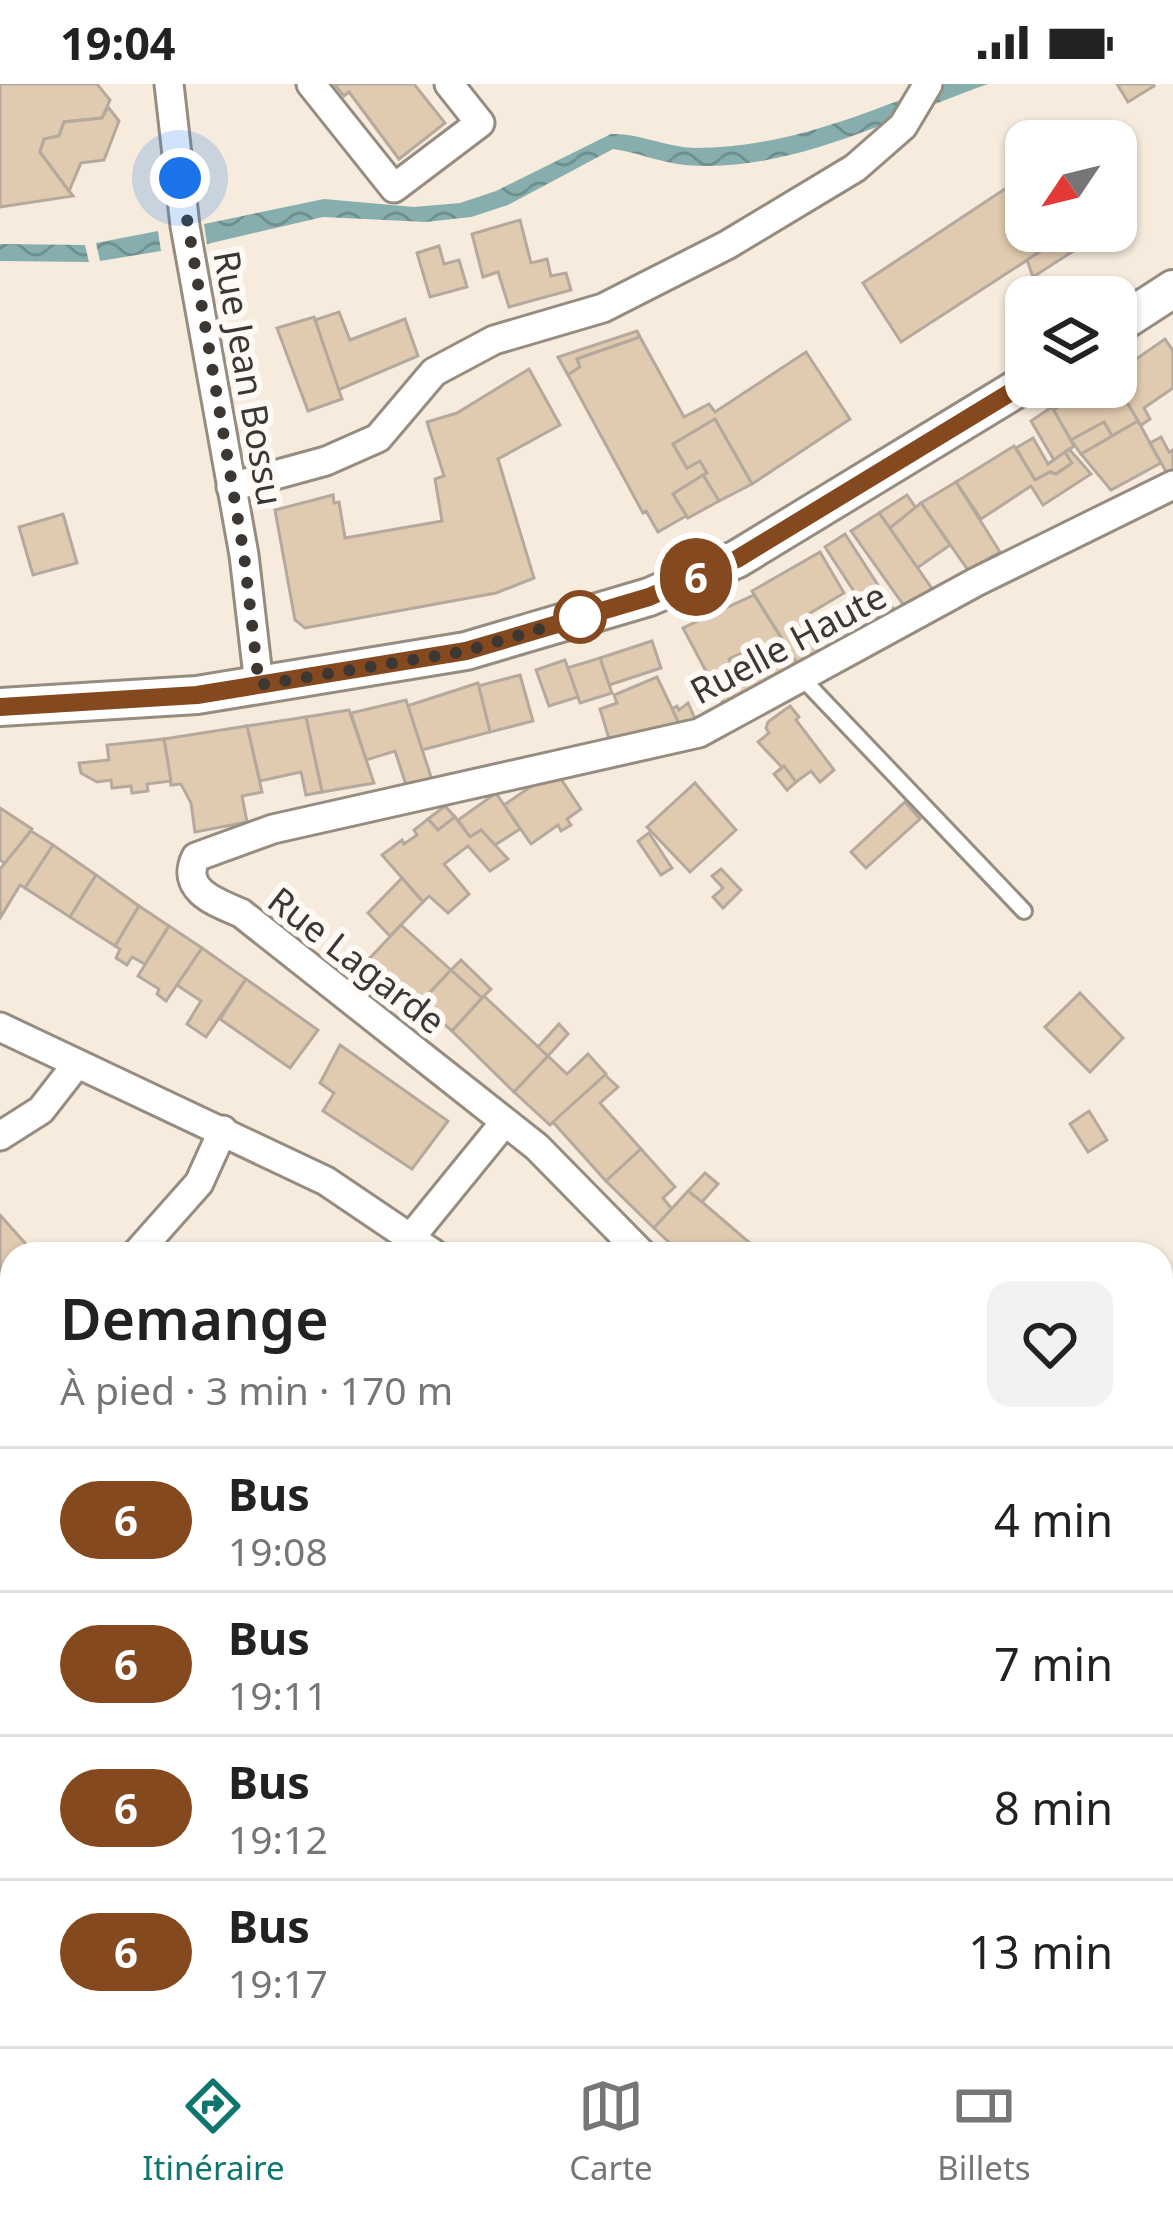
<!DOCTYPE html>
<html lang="fr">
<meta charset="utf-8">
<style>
:root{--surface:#fff;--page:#f2f2f2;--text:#222;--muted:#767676;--line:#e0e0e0;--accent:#0f766e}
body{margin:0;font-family:"Noto Sans",sans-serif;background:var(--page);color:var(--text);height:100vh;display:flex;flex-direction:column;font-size:45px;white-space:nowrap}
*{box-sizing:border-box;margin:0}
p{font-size:39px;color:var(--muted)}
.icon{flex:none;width:66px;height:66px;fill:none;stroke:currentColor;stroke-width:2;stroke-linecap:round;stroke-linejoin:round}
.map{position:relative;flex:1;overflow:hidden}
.drawer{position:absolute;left:0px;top:1158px;width:1173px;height:804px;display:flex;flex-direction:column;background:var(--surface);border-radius:36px 36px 0 0;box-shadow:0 3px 9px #0004}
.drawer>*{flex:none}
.badge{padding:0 24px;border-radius:39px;font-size:42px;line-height:78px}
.needle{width:78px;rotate:235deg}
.controls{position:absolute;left:1005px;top:36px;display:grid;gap:24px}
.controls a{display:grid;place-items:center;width:132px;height:132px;border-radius:24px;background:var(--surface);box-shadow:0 3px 9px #0004;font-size:60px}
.you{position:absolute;width:60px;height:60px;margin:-30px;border:9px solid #fff;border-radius:50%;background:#1a73e8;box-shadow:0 0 0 18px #1a73e833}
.map>.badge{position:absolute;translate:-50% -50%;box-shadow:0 0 0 6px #fff}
.round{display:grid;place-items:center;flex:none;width:126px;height:126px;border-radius:24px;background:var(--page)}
.overview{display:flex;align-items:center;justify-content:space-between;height:204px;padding:0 60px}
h1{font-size:57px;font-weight:600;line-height:90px}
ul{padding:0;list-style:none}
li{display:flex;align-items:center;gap:36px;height:144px;padding:0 60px;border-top:3px solid var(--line)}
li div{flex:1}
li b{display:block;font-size:45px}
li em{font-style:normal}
li .badge{min-width:132px;font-weight:700;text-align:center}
.status{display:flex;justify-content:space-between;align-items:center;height:84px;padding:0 60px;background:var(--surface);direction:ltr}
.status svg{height:33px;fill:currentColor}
.tab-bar{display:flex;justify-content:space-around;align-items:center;height:168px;border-top:3px solid var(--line);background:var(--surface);font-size:33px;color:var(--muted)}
.tab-bar a{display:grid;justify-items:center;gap:6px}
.tab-bar .selected{color:var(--accent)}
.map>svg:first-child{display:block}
.water{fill:url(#water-waves)}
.building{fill:#e1cbb0;stroke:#b4a99c;stroke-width:3;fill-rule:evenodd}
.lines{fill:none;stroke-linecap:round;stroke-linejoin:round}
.service-casing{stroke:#968c7f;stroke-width:20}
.minor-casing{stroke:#968c7f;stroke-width:33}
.secondary-casing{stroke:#968c7f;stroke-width:42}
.service{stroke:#fff;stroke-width:14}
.minor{stroke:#fff;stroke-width:27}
.secondary{stroke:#fff;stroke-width:36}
.rail-casing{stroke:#615b54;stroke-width:14}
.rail{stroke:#fef9f4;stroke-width:9;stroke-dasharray:27;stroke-linecap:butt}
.line-casing{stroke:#fff;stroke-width:27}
.line{stroke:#85491f;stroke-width:18}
.walk{stroke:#3c3732;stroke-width:12;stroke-dasharray:0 21.6}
.stop-dot{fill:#fff;stroke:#85491f;stroke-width:6}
.labels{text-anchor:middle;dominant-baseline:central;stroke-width:12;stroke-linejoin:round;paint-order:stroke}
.street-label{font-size:36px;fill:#3c3732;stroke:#fef9f4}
</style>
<div class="status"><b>19:04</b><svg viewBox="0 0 49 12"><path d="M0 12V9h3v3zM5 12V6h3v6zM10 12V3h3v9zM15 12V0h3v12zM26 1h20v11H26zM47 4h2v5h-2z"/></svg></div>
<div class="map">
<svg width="1173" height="1962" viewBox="0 0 1173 1962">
<defs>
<pattern id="water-waves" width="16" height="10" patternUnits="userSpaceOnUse" patternTransform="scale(3)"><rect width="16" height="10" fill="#86aeae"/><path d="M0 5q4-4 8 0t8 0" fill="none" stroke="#6f8e8e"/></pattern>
</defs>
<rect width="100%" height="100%" fill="#f6ebdd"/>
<g class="water">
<path d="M941 0H988C893 33 789 90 685 81 661 79 637 68 613 65L508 121 471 133 426 138 323 133 207 160 204 140 324 115 414 123 460 119 496 107 611 50C639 49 666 63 695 64 782 64 862 31 941 0Z"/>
<polygon points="158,147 161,167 100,177 96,159"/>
<polygon points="0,160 85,161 89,178 0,177"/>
</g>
<g class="building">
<polygon points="0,0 97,0 110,16 102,34 64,38 59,52 44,55 40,68 73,112 0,123"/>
<polygon points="334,0 414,0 445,39 399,75 349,8 344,12"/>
<polygon points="1117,0 1153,0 1154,2 1128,18"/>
<polygon points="108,23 119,37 104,76 81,79 69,107 40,68 44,55 59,52 64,38 102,34"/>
<polygon points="1026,91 1026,147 1072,147 901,258 863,199"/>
<polygon points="520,136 531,179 547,175 551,192 566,189 571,206 509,223 498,188 483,193 472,150"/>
<polygon points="1067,150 1081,162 1033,193 1027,176"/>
<polygon points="439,162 444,180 459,176 467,203 430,213 417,169"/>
<polygon points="339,228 350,256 405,235 418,272 338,306 315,236"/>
<polygon points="314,233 342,315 308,327 277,244"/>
<polygon points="637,247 640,253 577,275 580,283 568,291 558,273"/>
<polygon points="640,253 684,333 709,320 715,328 806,268 850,335 752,400 715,335 673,360 687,384 700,377 707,389 673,410 688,434 686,432 658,448 646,427 643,429 568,291 580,283 577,275"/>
<polygon points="1165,255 1173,267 1173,304 1144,324 1150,335 1140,342 1116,300 1116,289"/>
<polygon points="529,285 560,341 498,375 534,494 496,509 305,544 295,536 275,426 333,411 334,419 339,418 345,454 442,437 435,395 444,392 427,338 457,329"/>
<polygon points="1116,300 1138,337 1112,352 1104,338 1071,356 1053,326 1093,303 1116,303"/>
<polygon points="1052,323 1074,362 1054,376 1031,337"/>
<polygon points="715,335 752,400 719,417 703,391 707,389 700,377 687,384 673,360"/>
<polygon points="1138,337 1161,379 1111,406 1081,370"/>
<polygon points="1104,338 1112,352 1081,370 1071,356"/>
<polygon points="1161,353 1169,368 1173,366 1173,390 1168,391 1150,359"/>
<polygon points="1033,354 1048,380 1065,368 1072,379 1056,390 1050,388 1035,396 1016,364"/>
<polygon points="1014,362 1035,396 1050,388 1056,390 1072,379 1065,368 1069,365 1091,390 1043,421 1031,402 981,435 956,398"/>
<polygon points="703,391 719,417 688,434 673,410"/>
<polygon points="956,398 1000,468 968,486 921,419"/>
<polygon points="907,411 916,424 890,444 879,429"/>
<polygon points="921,419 950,461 917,484 890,444"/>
<polygon points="879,429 933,506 905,523 851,447"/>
<polygon points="63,430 77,479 33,491 19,443"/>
<polygon points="845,450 896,529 876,541 825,463"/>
<polygon points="820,468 844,509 800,535 819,566 799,582 752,507"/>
<path d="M754 511 799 582 724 621 683 544ZM748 566 753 576 734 585 729 575Z"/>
<polygon points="652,557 661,584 609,601 600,574"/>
<polygon points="600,574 612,609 580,619 567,584"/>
<polygon points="565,576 578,613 549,622 536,586"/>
<polygon points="520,591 533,637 490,648 478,602"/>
<polygon points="657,593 680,641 610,658 600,625 617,619 614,611"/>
<polygon points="478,599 490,648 422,666 407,622"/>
<polygon points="406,616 433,699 407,704 395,667 366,676 351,629"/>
<polygon points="688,619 695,635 680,641 672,625 677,622 679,626"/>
<polygon points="790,622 799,633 796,636 834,686 820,698 811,687 796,698 758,658 769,649 766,644 768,638"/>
<polygon points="349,626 374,699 322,708 306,633"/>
<polygon points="306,633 322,708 306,711 301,688 260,697 247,642"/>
<polygon points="247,642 262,708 242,712 247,738 195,748 191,719 181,700 171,701 164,655"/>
<polygon points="164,655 171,697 147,700 148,707 132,709 131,702 112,704 111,696 97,698 81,689 79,679 109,676 107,661"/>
<polygon points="784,682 796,698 787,706 774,690"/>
<polygon points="555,686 581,725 567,735 571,741 561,747 558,741 531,760 504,721"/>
<polygon points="695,699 736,746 690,788 647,743"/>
<polygon points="496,709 520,745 495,761 481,746 470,753 458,736"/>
<polygon points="905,718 920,735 866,784 851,768"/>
<polygon points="445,722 455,733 438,746 428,735"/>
<polygon points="0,724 32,745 6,780 0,776"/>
<polygon points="455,733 470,753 481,746 508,775 490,787 468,762 444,780 469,810 448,829 429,812 423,818 382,771 402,756 404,760 417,751 414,746 428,735 438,746"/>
<polygon points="31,747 53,761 25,804 20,801 0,834 0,785"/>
<polygon points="649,749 672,784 661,791 638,757"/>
<polygon points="53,761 96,791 70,833 25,804"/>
<polygon points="721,785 741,806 723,824 713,813 723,804 712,792"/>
<polygon points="96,791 139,822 115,862 70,833"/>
<polygon points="402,794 423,818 390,852 368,829"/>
<polygon points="139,822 169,842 145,880 132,873 127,881 116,874 120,865 115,862"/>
<polygon points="401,841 451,886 420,919 370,874"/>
<polygon points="169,842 202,864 166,917 157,910 159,905 138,892"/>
<polygon points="202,864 246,895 206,953 187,940 201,917 177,901"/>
<polygon points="461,876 491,905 482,914 451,886"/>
<polygon points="451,886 482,914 452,947 420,919"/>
<polygon points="246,895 318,946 290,984 220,935"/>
<polygon points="1080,909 1123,954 1090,988 1045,943"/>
<polygon points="484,912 548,972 514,1008 452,947"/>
<polygon points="559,940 568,950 548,972 538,963"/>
<polygon points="340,961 448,1037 412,1085 323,1027 334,1009 320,999"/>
<polygon points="588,970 606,990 550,1041 514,1008 548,972 567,990"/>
<polygon points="605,991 618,1003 600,1019 641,1065 606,1097 553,1038"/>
<polygon points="1089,1027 1107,1056 1088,1068 1070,1040"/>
<polygon points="641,1065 675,1103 663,1114 672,1125 654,1144 606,1097"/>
<polygon points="705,1089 718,1100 702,1118 688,1107"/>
<polygon points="688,1107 702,1118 757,1165 752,1170 683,1170 673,1162 654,1144"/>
<polygon points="0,1131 32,1167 12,1170 12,1183 0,1193"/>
<polygon points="1173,1353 1173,1395 1161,1384 1161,1367"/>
<polygon points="10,1520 12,1606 5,1615 11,1620 0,1633 0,1532"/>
<polygon points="1161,1524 1173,1530 1173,1549 1161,1572"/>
<polygon points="1161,1938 1170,1946 1157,1962 1146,1962 1139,1956 1144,1950 1161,1950"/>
<polygon points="20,1950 53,1950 48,1955 53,1962 5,1962"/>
<polygon points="890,1950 942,1950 927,1962 899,1962"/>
</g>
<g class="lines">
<g class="service-casing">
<g id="service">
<polyline points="802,594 1024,827"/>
<polyline points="0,1279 12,1271"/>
</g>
</g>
<g class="minor-casing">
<g id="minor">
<polyline points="169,0 185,142 244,471 259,601"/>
<polyline points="311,0 394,104 480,39 449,0"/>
<polyline points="231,403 326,377 378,354 434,288 494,256 603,224 727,161 855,84 903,42 928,0"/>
<polyline points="0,943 326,1097 434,1170"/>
<polyline points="0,1052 41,1026 76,981"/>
<polyline points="412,1152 504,1039"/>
<polyline points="136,1170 199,1099 223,1046"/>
<path d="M642 1170 537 1063 241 829C215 818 180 806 196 773L273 745 699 649 976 498 1173 401"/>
<polyline points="1161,1477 1173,1478"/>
<polyline points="1161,1687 1173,1697"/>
<polyline points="0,1768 12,1758"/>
<polyline points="719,1950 720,1962"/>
<polyline points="1028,1950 1037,1962"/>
<polyline points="126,1962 140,1950"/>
</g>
</g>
<g class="secondary-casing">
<g id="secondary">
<polyline points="1116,242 1173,205"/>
<polyline points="0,623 197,611 466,567 649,513 737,475 1026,299"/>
</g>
</g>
<use href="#service" class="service"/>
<use href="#minor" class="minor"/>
<use href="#secondary" class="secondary"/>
<g class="rail-casing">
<g id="rail">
<polyline points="1161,1212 1173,1199"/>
<polyline points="1161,1240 1173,1227"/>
<polyline points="476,1962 487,1950"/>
<polyline points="501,1962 512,1950"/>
</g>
</g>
<use href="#rail" class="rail"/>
</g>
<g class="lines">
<g class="line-casing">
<polyline id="line" points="0,623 197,611 466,567 649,513 737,475 1026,299"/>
</g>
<use href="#line" class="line"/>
<polyline class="walk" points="180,94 244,471 259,601 466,567 580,533"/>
</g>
<circle class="stop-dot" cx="580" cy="533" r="24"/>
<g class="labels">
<g class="street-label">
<text transform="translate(249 294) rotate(80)">Rue Jean Bossu</text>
<text transform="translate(788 559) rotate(-28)">Ruelle Haute</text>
<text transform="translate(357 876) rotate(38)">Rue Lagarde</text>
</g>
</g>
</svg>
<div class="controls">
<a><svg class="needle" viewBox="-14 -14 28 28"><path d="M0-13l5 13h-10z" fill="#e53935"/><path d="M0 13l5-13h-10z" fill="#767676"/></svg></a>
<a><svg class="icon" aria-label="layers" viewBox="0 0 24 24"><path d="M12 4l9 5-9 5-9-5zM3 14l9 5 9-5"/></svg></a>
</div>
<div class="you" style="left:180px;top:94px"></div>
<b class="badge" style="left:696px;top:493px;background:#85491f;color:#fff">6</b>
<section class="drawer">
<div class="overview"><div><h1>Demange</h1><p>À pied · 3 min · 170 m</p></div><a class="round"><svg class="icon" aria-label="heart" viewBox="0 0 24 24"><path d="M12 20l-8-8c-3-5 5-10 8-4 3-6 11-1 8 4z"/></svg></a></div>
<ul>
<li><span class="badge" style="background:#85491f;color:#fff">6</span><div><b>Bus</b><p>19:08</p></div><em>4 min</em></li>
<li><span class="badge" style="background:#85491f;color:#fff">6</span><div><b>Bus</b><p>19:11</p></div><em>7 min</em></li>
<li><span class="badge" style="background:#85491f;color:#fff">6</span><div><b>Bus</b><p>19:12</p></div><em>8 min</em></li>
<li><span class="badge" style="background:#85491f;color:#fff">6</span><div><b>Bus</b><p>19:17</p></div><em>13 min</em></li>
</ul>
</section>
</div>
<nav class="tab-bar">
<a class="selected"><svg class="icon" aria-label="directions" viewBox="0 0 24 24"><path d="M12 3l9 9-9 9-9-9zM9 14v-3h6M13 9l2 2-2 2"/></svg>Itinéraire</a>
<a><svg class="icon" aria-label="map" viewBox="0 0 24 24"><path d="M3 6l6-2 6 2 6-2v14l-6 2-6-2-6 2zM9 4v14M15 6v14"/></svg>Carte</a>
<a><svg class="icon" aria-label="tickets" viewBox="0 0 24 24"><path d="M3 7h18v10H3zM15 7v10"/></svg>Billets</a>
</nav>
